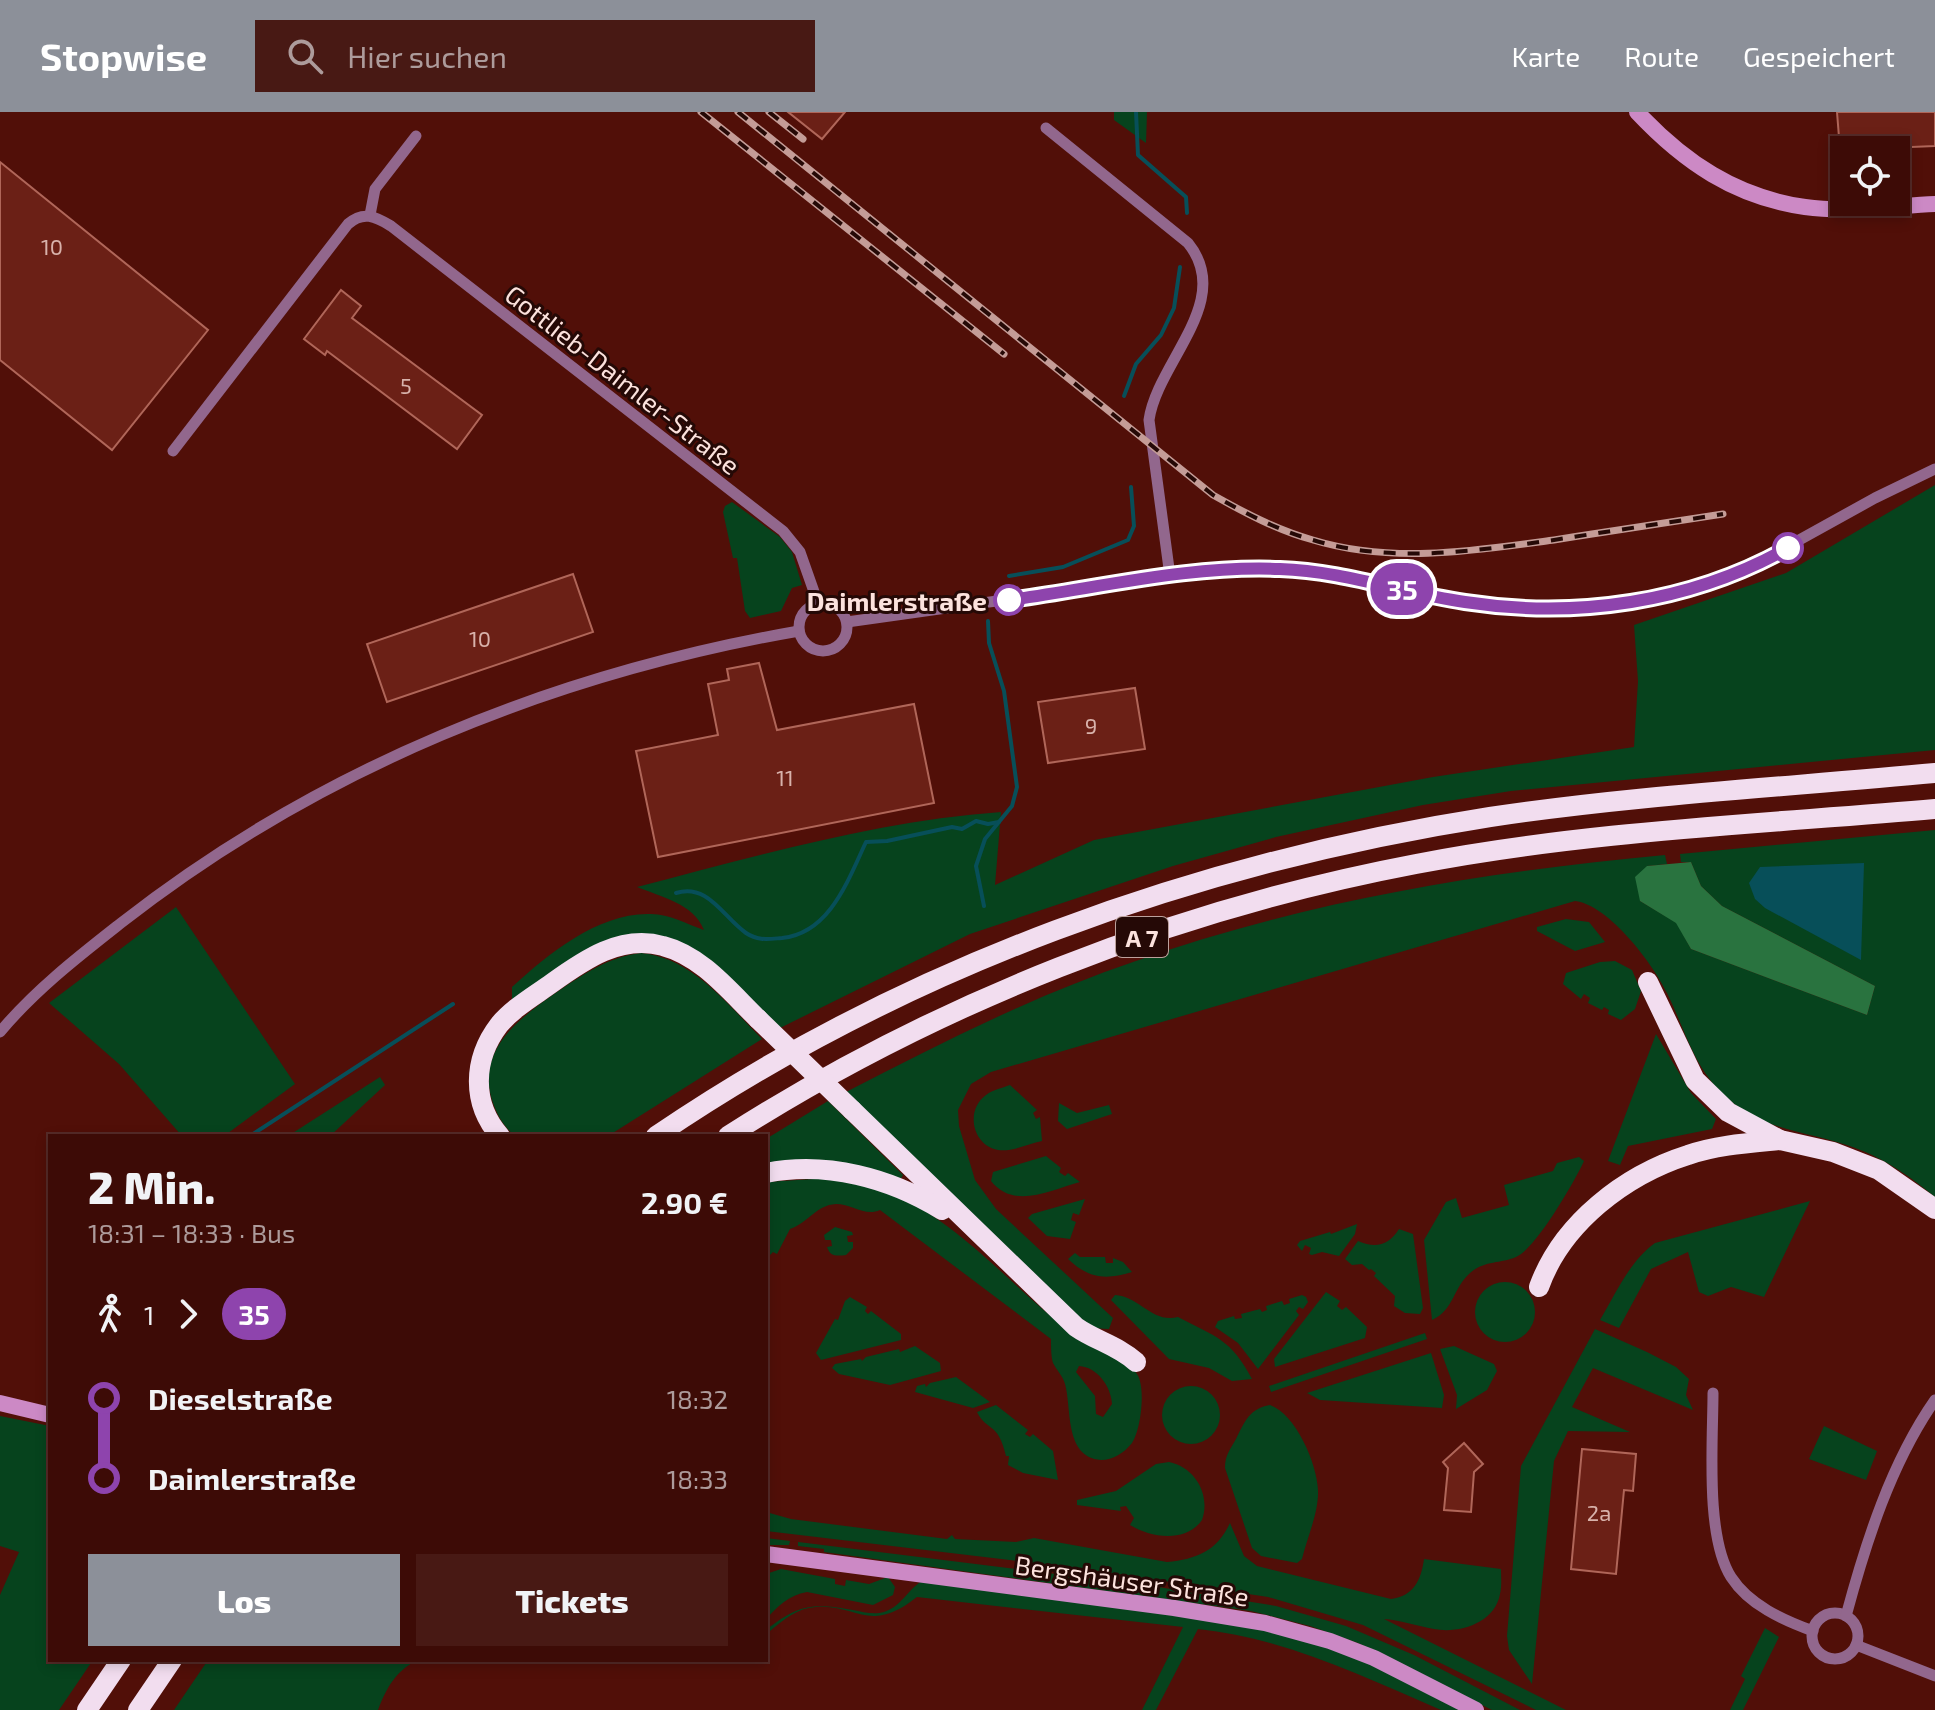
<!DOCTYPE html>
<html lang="de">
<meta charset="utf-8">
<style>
:root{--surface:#3d0b06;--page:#481914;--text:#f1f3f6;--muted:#ad9b9b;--line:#562b28;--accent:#8c9099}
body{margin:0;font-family:"Exo 2",sans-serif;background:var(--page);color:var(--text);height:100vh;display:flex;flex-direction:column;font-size:30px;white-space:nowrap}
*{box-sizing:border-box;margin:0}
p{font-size:26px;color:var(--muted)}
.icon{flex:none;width:44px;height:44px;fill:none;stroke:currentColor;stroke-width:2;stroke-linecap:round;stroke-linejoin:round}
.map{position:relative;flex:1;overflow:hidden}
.panel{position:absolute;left:48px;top:1022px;width:720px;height:528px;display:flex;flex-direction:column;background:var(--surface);border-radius:0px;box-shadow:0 4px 12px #0003,0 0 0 2px var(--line)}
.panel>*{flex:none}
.badge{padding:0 16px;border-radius:26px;font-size:28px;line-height:52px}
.buttons{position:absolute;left:1830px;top:24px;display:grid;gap:16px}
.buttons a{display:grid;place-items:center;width:80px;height:80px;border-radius:0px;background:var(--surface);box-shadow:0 4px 12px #0003,0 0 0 2px var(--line);font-size:40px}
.map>.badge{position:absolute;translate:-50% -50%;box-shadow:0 0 0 4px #fff}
.legs{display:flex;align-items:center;gap:12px;height:88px;padding:0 40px;font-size:26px}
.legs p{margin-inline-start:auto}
.overview{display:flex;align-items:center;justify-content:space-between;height:136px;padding:0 40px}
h1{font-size:44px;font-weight:800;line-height:60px}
.primary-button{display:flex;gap:16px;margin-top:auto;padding:16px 40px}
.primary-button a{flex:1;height:92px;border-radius:0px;background:var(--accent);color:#fff;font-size:32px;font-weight:800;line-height:92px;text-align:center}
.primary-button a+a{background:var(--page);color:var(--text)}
ul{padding:0 40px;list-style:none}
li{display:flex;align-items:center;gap:28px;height:80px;font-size:30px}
li i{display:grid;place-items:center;width:12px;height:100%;margin:0 10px;background:currentColor}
li i::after{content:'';width:20px;height:20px;margin:-10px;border:6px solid;border-radius:50%;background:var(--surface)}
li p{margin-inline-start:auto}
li:first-child i{background:linear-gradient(#0000 50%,currentColor 0)}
li:last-child i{background:linear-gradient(currentColor 50%,#0000 0)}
header{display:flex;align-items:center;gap:48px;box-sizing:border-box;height:112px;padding:0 40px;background:var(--accent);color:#fff}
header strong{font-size:38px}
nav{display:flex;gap:44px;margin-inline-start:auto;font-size:28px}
.search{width:560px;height:72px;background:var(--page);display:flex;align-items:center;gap:20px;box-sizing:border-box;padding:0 28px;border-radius:0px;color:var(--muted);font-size:30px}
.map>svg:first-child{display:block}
.green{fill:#06431d;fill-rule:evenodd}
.forest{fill:#29733f}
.water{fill:#074f59}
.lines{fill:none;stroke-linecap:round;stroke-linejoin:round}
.stream{stroke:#074f59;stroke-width:4}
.building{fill:#6b2016;stroke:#b06659;stroke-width:2}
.street{stroke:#92678d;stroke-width:11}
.secondary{stroke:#cc89c5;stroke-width:16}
.highway{stroke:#f2ddef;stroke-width:20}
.rail-casing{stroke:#c49c97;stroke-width:7}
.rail{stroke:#250906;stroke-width:4;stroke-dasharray:12;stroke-linecap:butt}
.highway-bridge{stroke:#f2ddef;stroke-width:20}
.line-1-casing{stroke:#fff;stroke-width:18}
.line-1{stroke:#8e44ad;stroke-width:12}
.stop-1-dot{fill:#fff;stroke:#8e44ad;stroke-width:4}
.labels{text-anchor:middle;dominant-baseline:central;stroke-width:6;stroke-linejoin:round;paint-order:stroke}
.number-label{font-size:22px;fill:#d8b2ab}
.shield{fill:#250906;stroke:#bca19c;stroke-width:2}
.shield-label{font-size:24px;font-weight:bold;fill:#fce2dd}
.street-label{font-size:26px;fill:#fce2dd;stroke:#250906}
.stop-label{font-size:26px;font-weight:bold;fill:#fce2dd;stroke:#250906;text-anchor:end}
</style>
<header>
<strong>Stopwise</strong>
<div class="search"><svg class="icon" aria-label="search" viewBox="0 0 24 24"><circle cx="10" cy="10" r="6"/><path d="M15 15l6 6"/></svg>Hier suchen</div>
<nav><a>Karte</a><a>Route</a><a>Gespeichert</a></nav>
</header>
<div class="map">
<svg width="1935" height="1598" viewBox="0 0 1935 1598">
<rect width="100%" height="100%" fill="#510f08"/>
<g class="green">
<polygon points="1114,0 1147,0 1146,31 1114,8"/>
<path d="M1935 373V638L1511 679 1423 693 1276 725 1173 754 970 822 780 916 650 823 512 889V875C548 842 599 800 651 802 670 802 686 812 704 818 693 791 661 785 637 775 757 744 877 709 1001 700L995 773 1094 728 1433 665 1634 635 1638 569 1634 513 1786 461Z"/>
<polygon points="732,390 780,425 792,440 802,473 792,476 781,499 750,506 745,499 737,446 733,446 723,400 725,394"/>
<path d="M1935 718V1085C1906 1061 1876 1041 1840 1031 1793 1017 1755 1016 1719 978 1692 950 1684 915 1667 881 1653 852 1609 793 1575 789L991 960 971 972 958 998 959 1014 975 1068 996 1097 1113 1206 1109 1217 1089 1216 846 980C939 932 1033 884 1133 850 1305 789 1484 760 1665 743L1667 752 1647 754 1640 789 1677 811 1691 837 1867 903 1875 874 1722 794 1701 774 1691 750H1681L1680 742Z"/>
<polygon points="176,795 295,972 224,1024 182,1024 119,952 49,891"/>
<polygon points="1566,807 1589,810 1605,830 1575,839 1537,819 1537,815"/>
<path d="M641 841C693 846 727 892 762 927L608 1024H515C503 1014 497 1003 492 988 476 937 521 905 557 880 584 862 608 845 641 841Z"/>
<polygon points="1615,849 1632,858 1641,879 1635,897 1621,908 1608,902 1609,898 1604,895 1602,898 1588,891 1590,886 1584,882 1581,887 1563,872 1566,861 1600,850"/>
<polygon points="1656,922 1691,981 1716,1007 1712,1017 1628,1034 1620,1053 1608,1049"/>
<polygon points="380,965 385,973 330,1024 288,1024"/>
<path d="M1010 973 1037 998 1033 1001 1036 1007 1040 1005 1042 1029C1028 1032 1012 1040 998 1038 972 1033 965 998 986 983 992 978 1002 976 1010 973Z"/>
<polygon points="828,989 903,1063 900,1068 766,1054 766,1027"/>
<polygon points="1059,991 1077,1001 1109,993 1112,1002 1067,1017 1058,1009"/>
<path d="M1046 1044 1061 1056 1059 1060 1065 1064 1068 1061 1080 1070C1050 1078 1014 1098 991 1069L993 1060Z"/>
<path d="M1579 1045 1584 1049C1575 1069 1535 1138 1516 1145 1500 1152 1485 1148 1470 1161 1453 1176 1454 1198 1432 1208L1424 1128 1446 1090 1456 1086 1462 1106 1509 1093 1504 1073 1553 1059 1557 1051Z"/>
<path d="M829 1066C848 1071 871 1073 889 1080 960 1110 1010 1174 1071 1220 1092 1236 1123 1239 1137 1262 1146 1275 1141 1318 1132 1331 1124 1341 1113 1348 1101 1348 1064 1345 1072 1297 1065 1272 1063 1264 1057 1259 1053 1251 1051 1245 1051 1234 1051 1227L880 1098C865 1105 852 1092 836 1092 816 1093 808 1111 790 1117L777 1142 773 1140 766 1147V1070ZM1079 1254C1097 1255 1111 1274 1112 1292L1103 1305 1096 1302 1095 1284 1076 1260Z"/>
<polygon points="1085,1087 1079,1103 1073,1101 1071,1108 1076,1110 1070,1127 1047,1124 1028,1106 1032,1102"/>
<path d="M1810 1089 1764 1185 1731 1175 1708 1184 1699 1180 1688 1140 1651 1157 1619 1216 1600 1208C1616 1181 1629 1150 1655 1131Z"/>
<polygon points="1357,1112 1355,1122 1339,1144 1322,1140 1312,1143 1309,1142 1311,1136 1305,1133 1302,1139 1297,1133 1300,1129 1330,1120 1331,1122"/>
<path d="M835 1115 852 1120 853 1123 847 1124 848 1130H853V1136L846 1143C837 1144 830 1145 827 1135L832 1134 831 1128H825L824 1123Z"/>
<path d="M1399 1117 1413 1122 1423 1196 1420 1202 1405 1201 1394 1194 1395 1184 1374 1164 1376 1161 1371 1157 1369 1158 1362 1152 1352 1153 1345 1147 1358 1129C1376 1137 1389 1133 1399 1117Z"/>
<path d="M1075 1141 1080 1145H1105L1106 1151H1113V1146L1123 1150 1132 1160C1106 1168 1089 1167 1068 1147Z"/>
<circle cx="1505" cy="1200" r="30"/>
<polygon points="1326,1180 1340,1189 1337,1194 1342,1198 1346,1195 1367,1215 1365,1226 1275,1255 1274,1247"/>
<path d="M1115 1183C1139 1184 1153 1212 1178 1205 1216 1225 1231 1227 1252 1267L1232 1269 1209 1256 1169 1247 1111 1188Z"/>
<polygon points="1302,1183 1306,1185 1308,1190 1303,1197 1299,1195 1296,1199 1299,1203 1258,1257 1238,1231 1215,1215 1218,1209 1234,1204 1235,1207 1242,1206 1241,1202 1260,1197 1262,1200 1267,1198 1266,1194 1282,1189 1284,1193 1290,1191 1289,1187"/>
<polygon points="850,1185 867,1195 865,1199 868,1202 871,1199 901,1222 901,1228 821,1248 816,1241 835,1207 838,1208 845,1189"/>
<polygon points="1595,1217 1647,1240 1676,1255 1689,1267 1686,1283 1693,1298 1593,1256 1572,1295 1630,1320 1568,1319 1554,1349 1532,1572 1509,1538 1507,1524 1521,1354"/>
<polygon points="1425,1221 1427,1227 1271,1280 1269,1274"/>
<polygon points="915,1234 940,1251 941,1259 890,1273 839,1262 832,1256 835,1252 861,1247 862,1249 866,1245 899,1237 900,1240"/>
<polygon points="1454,1234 1494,1252 1497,1259 1487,1278 1456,1297 1457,1283 1440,1237"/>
<polygon points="1431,1241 1444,1283 1442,1296 1320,1288 1307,1281"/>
<polygon points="956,1265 990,1290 973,1296 915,1280 917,1274 925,1272 926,1275 930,1271"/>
<circle cx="1191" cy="1303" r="29"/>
<path d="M996 1293 1028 1318 1025 1322 1030 1325 1033 1322 1053 1339 1058 1368 1023 1361 1008 1353 1009 1344H1006C998 1309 987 1320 977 1300Z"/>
<path d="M1270 1293C1296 1302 1317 1352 1318 1378 1319 1400 1307 1426 1302 1447L1297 1451 1261 1444 1252 1436 1225 1356C1225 1343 1230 1338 1236 1327 1245 1309 1249 1297 1270 1293Z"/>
<polygon points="0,1304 50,1314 50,1548 93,1548 59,1598 0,1598 0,1483 19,1440 0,1434"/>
<polygon points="1824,1314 1877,1339 1866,1368 1809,1347"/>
<path d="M1169 1350C1195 1355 1211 1383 1202 1408 1186 1431 1151 1426 1130 1413L1134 1406 1126 1394 1120 1395 1121 1399 1077 1393V1388L1116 1379 1156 1352Z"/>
<path d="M766 1400 791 1407 947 1427 952 1423 955 1427 1016 1430 1034 1426 1167 1450C1197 1447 1217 1439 1230 1411L1244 1444 1257 1454 1391 1487C1414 1484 1421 1468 1424 1447L1501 1457C1501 1465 1502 1474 1500 1482 1495 1511 1459 1522 1434 1517 1417 1514 1399 1508 1384 1507L1566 1598H1536L1363 1513 1268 1485 1085 1457 766 1419Z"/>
<polygon points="766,1426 1152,1474 1276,1494 1346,1514 1414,1543 1520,1598 1492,1598 1358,1531 1310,1514 1251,1499 824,1440 824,1437 798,1434 798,1430 790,1429 789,1433 766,1433"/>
<path d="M781 1457 835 1467V1472L845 1474 846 1468 869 1472 888 1465 895 1475 893 1483 873 1493 807 1480C789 1483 778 1494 766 1507V1462Z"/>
<path d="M922 1469 1171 1501 1293 1524 1363 1548 1463 1598H1441C1362 1564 1284 1526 1198 1517L1156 1598H1142L1183 1515 917 1485C866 1525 856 1488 809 1496 792 1499 779 1512 766 1522V1518C799 1492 813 1491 853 1498 863 1500 874 1503 884 1500 902 1494 907 1478 922 1469Z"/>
<polygon points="1765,1516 1779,1525 1743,1598 1730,1598 1745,1567 1741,1564"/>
<path d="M208 1548H417C395 1560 387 1575 378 1598H174Z"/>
</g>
<polygon class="forest" points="1691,750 1701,774 1722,794 1875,874 1867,903 1691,837 1676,811 1640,789 1635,765 1647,754"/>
<polygon class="water" points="1864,751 1861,848 1765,796 1755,787 1749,771 1760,755"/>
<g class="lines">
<g class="stream">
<polyline points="1136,0 1138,43 1186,85 1187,101"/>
<polyline points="1124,284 1136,252 1161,223 1174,196 1180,155"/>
<polyline points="1009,464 1063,455 1128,428 1134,414 1131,375"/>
<path d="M676 781C708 771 723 805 746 821 758 829 768 827 782 826 830 821 848 768 866 730L887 729 952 715 962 717 976 709 988 712 999 710"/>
<polyline points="984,794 976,754 985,727 1012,694 1017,675 1004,579 989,531 988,509"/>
<polyline points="250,1024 453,892"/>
</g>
</g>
<g class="building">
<polygon points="788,0 845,0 822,27"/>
<polygon points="1837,0 1935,0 1935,34 1840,38"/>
<polygon points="0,50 208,218 112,338 0,248"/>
<polygon points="341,178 361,194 352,206 482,303 457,337 327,239 325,243 304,227"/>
<polygon points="573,462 593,520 387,590 367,532"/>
<polygon points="759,551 777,618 914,592 934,691 658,745 636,639 718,623 708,572 729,568 727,557"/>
<polygon points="1135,576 1145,637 1048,651 1038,590"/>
<polygon points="1464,1331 1483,1352 1474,1360 1471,1400 1444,1398 1448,1356 1443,1350"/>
<polygon points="1582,1337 1636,1342 1633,1379 1624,1378 1616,1462 1571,1457"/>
</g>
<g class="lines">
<g class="street">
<path d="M1046 16 1188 131C1235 189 1157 250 1149 308L1170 464"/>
<polyline points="370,103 375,77 416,24"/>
<path d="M173 339 348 112C363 99 375 104 391 114L783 419 800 440 818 491"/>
<circle cx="823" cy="515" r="24"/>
<polyline points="847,510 1239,455 1330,462 1490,493 1561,496 1628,491 1707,471 1756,452 1875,386 1935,357"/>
<path d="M0 920C35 878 79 844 121 811 319 656 553 562 799 519"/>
<path d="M1713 1281C1713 1329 1705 1424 1731 1465 1749 1493 1783 1508 1813 1519"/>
<circle cx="1835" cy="1524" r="23"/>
<path d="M1846 1504C1866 1430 1891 1351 1935 1288"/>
<polyline points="1856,1533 1935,1564"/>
</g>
<g class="secondary">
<path d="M1637 0C1684 50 1735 85 1805 95 1847 101 1893 94 1935 92"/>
<polyline points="0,1291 50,1303"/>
<polyline points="766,1442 1174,1496 1265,1511 1330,1529 1374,1546 1476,1598"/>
</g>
<g class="highway">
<polyline points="1648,870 1695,968 1728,1000 1780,1028 1833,1040 1879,1058 1935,1097"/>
<path d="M852 998 1076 1215C1096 1229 1117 1233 1136 1250"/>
<path d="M500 1024C471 991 473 947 499 913 513 896 534 884 552 871 584 848 621 822 663 834 702 844 730 880 758 907"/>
<path d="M656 1024C904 855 1195 751 1490 705 1637 683 1787 675 1935 661"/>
<path d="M728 1024C936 891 1173 798 1416 752 1586 719 1763 712 1935 697"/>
<path d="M766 1061C827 1049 890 1066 942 1098"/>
<path d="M1539 1175C1562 1111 1625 1063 1688 1043 1717 1033 1749 1031 1780 1028"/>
<polyline points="87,1598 121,1548"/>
<polyline points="138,1598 172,1548"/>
</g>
<g class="rail-casing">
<g id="rail">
<polyline points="701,0 1004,242"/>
<path d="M738 0 1213 383C1245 401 1277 418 1313 428 1392 452 1474 439 1554 428 1610 419 1666 411 1723 402"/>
<polyline points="769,0 803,27"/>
</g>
</g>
<use href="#rail" class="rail"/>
<polyline class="highway-bridge" points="758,907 852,998"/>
</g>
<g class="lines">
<g class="line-1-casing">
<path id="line-1" d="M1009 488C1098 476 1190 453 1280 457 1343 459 1403 481 1465 490 1575 507 1690 491 1788 436"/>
</g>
<use href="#line-1" class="line-1"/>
</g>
<g class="stop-1-dot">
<circle cx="1788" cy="436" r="14"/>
<circle cx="1009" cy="488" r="14"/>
</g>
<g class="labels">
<g class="number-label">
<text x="52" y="134">10</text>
<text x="406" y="273">5</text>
<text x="480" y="526">10</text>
<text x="1091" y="613">9</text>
<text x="785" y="665">11</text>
<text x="1599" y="1400">2a</text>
</g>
<rect class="shield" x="1116" y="805" width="52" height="40" rx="6"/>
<g class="shield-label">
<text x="1142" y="825">A 7</text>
</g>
<g class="street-label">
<text transform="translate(623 267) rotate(38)">Gottlieb-Daimler-Straße</text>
<text transform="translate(1132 1468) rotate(8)">Bergshäuser Straße</text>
</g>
<g class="stop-label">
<text x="987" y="488">Daimlerstraße</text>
</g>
</g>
</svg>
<div class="buttons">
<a><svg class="icon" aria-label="locate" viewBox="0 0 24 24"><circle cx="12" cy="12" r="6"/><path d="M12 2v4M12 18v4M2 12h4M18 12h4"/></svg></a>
</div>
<b class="badge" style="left:1402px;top:477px;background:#8e44ad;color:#fff">35</b>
<section class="panel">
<div class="overview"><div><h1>2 Min.</h1><p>18:31 – 18:33 · Bus</p></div><b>2.90 €</b></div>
<div class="legs"><svg class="icon" aria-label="walk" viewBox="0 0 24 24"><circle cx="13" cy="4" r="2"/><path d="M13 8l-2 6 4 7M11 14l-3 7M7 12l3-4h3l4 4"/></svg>1<svg class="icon" aria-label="forward" viewBox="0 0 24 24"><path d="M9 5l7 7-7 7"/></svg><b class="badge" style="background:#8e44ad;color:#fff">35</b></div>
<ul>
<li><i style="color:#8e44ad"></i><b>Dieselstraße</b><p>18:32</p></li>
<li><i style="color:#8e44ad"></i><b>Daimlerstraße</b><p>18:33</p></li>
</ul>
<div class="primary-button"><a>Los</a><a>Tickets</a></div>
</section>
</div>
